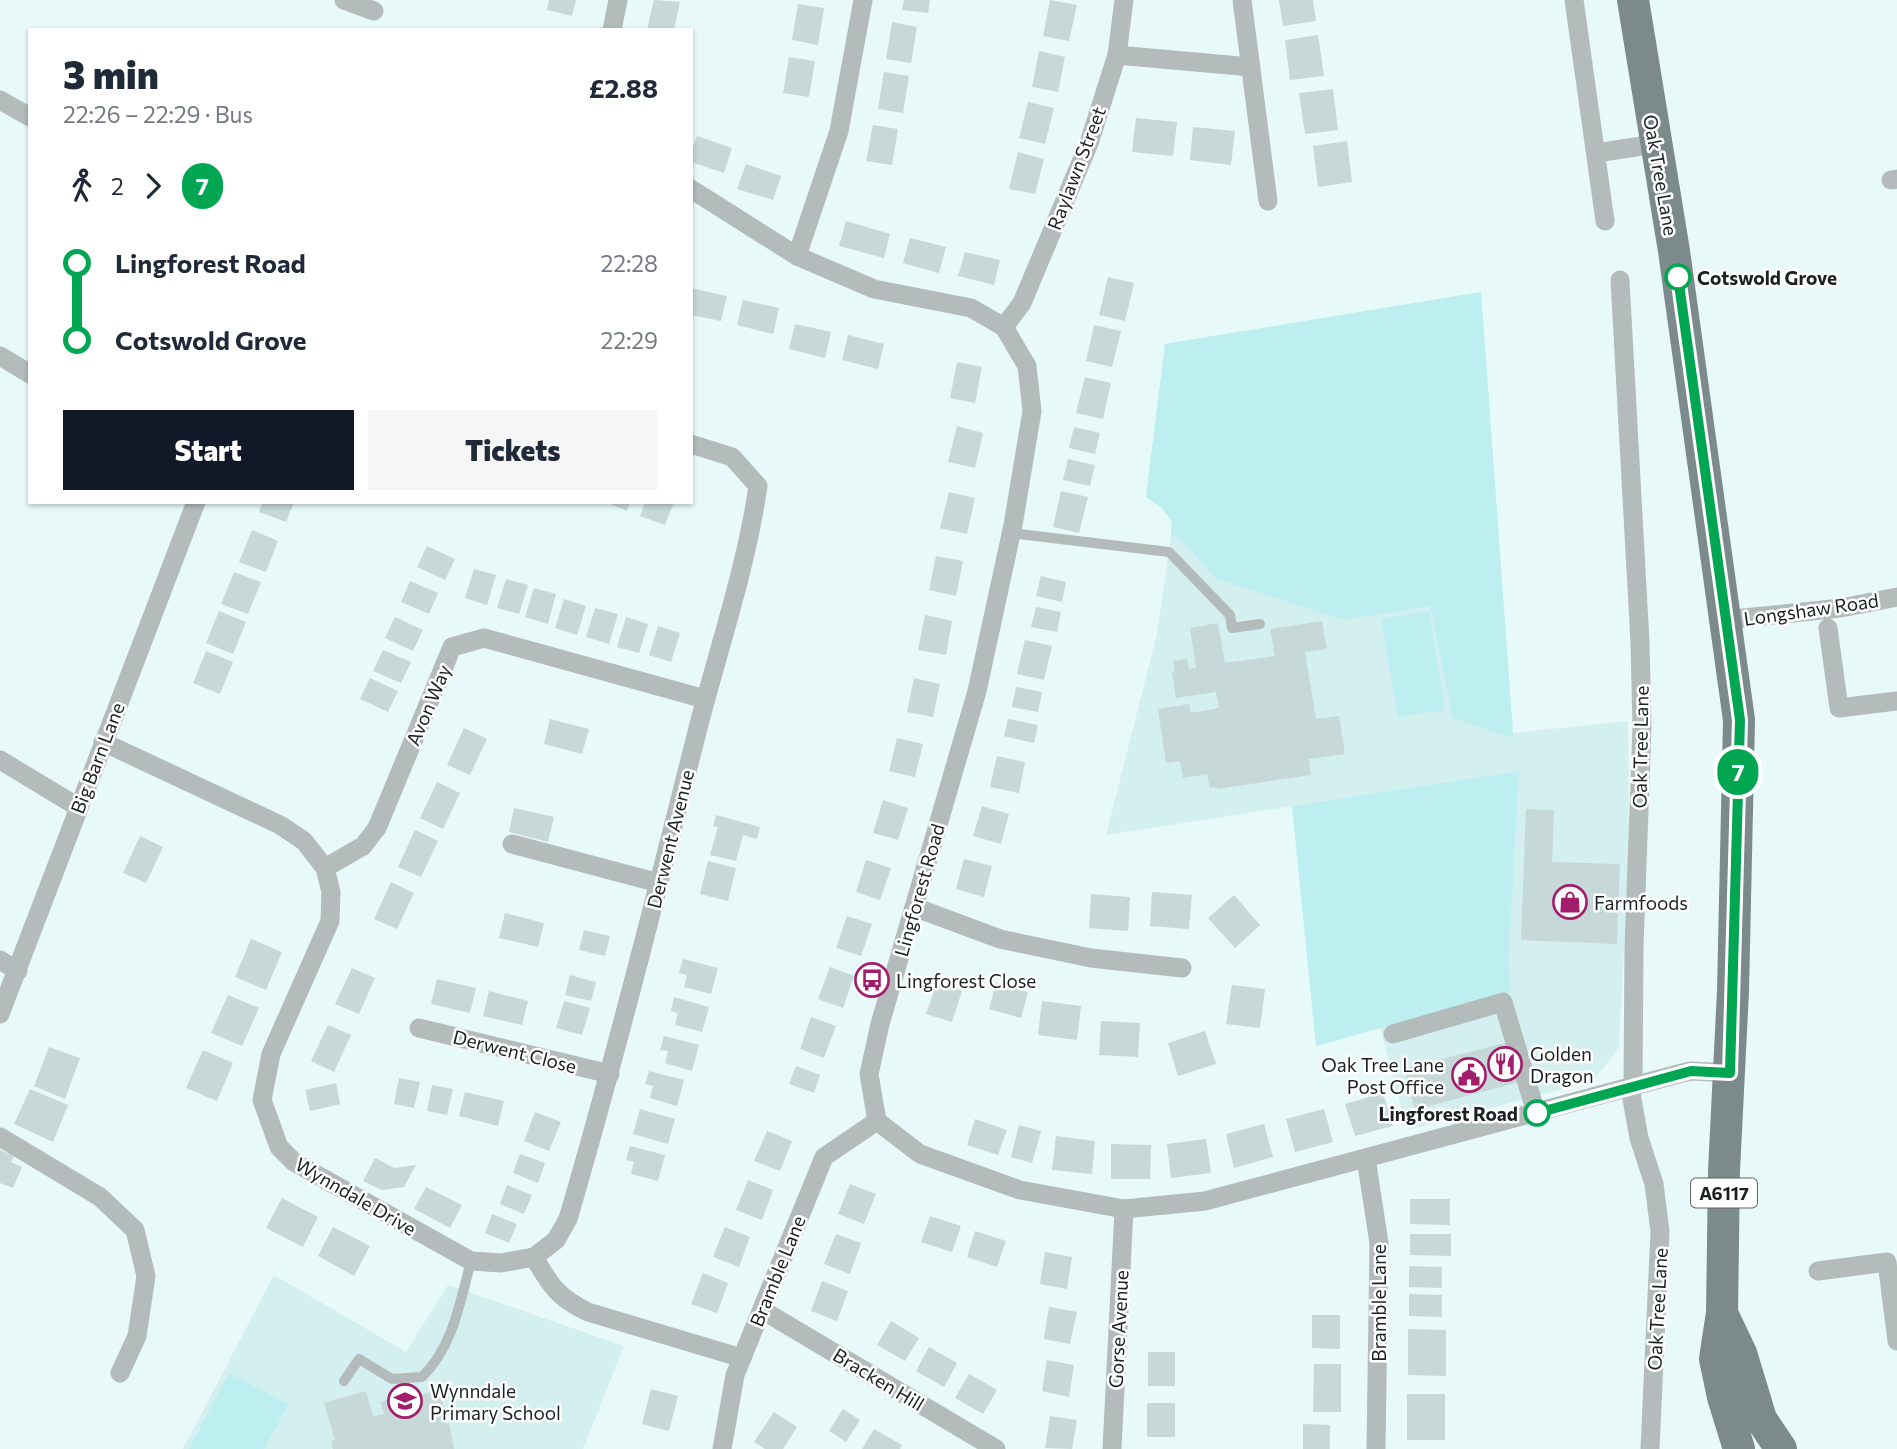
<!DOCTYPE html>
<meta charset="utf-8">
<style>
:root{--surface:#fff;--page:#f6f6f7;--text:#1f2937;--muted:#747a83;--accent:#111827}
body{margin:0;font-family:Commissioner,sans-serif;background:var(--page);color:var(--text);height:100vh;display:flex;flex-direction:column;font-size:26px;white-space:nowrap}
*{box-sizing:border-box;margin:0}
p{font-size:23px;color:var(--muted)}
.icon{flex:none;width:38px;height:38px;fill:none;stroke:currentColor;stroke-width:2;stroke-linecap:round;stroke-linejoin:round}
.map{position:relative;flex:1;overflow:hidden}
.panel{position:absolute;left:28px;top:28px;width:665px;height:476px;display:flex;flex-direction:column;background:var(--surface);border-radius:0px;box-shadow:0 2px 5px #0004}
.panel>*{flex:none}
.badge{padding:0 14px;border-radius:23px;font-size:24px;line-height:46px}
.map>.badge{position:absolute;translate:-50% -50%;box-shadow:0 0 0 4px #fff}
.legs{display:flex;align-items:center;gap:10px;height:77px;padding:0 35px;font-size:23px}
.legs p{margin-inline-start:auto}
.headline{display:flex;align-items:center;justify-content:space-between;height:119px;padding:0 35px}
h1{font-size:38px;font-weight:800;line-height:52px}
.cta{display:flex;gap:14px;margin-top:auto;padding:14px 35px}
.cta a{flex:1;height:80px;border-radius:0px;background:var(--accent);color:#fff;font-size:28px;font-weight:800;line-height:80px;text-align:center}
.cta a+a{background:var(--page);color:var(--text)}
ul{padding:0 35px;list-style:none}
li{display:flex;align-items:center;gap:24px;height:77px;font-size:26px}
li i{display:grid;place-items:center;width:10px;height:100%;margin:0 9px;background:currentColor}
li i::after{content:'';width:18px;height:18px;margin:-9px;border:5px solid;border-radius:50%;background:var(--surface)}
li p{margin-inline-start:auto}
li:first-child i{background:linear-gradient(#0000 50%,currentColor 0)}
li:last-child i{background:linear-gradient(currentColor 50%,#0000 0)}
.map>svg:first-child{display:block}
.built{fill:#d4eff0}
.green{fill:#bdeef0}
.building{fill:#c7d8d9}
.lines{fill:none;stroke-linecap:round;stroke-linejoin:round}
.lane{stroke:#b4bbbb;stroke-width:10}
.street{stroke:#b4bbbb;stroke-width:19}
.primary{stroke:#7d8a8b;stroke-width:32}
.line-1-casing{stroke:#fff;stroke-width:16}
.line-1{stroke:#00a651;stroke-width:10}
.stop-1-dot{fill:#fff;stroke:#00a651;stroke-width:3.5}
.labels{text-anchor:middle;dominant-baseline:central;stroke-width:5;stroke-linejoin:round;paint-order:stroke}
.shield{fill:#fff;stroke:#5f6464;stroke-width:2}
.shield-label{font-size:18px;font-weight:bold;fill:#1b2122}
.street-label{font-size:19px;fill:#1b2122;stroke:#fff}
.stop-label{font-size:19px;font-weight:bold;fill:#1b2122;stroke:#fff;text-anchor:start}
.poi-label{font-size:19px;fill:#1b2122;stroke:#fff;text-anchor:start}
</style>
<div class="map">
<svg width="1897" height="1449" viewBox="0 0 1897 1449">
<rect width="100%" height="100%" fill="#e7f9f9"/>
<g class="built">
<polygon points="1481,292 1513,733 1628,721 1629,849 1619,1048 1593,1081 1407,1130 1380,1027 1511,992 1509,958 1519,771 1106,835 1157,634 1171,537 1172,522 1162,508 1146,497 1165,344"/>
<polygon points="274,1275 406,1352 448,1285 624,1346 583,1449 183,1449"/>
</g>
<g class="green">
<polygon points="1481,292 1513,734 1513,738 1453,718 1430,606 1344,620 1217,579 1179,537 1171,537 1172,522 1162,508 1146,497 1165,344"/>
<polygon points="1429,611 1445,710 1398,717 1381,619"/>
<polygon points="1519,771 1509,958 1511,992 1316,1046 1292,806"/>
<polygon points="229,1373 288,1404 264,1449 189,1449"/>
</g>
<g class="building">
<polygon points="549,0 576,0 572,16 547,10"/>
<polygon points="654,0 680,2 674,30 647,30"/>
<polygon points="904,0 930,0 928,13 902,10"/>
<polygon points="1050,0 1077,5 1069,41 1043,36"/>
<polygon points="1279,0 1313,0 1316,21 1283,26"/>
<polygon points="798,4 824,8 818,45 792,40"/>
<polygon points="892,22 917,27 911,63 886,59"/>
<polygon points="1318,35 1324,76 1290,80 1285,40"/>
<polygon points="1039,51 1065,57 1058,92 1032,87"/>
<polygon points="789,57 815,61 809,97 783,93"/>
<polygon points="884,72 909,76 903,113 878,109"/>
<polygon points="1333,89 1338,130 1305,134 1299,93"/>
<polygon points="1028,102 1054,108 1045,144 1019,138"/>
<polygon points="1136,118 1177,122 1173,156 1132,152"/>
<polygon points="873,125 898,129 892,165 866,161"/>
<polygon points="1193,127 1235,131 1231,165 1190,160"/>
<polygon points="697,136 732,148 724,173 691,162 691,153"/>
<polygon points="1347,141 1352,182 1318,187 1313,146"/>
<polygon points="1018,152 1044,159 1035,194 1009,189"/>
<polygon points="746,164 781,176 773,200 737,189"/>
<polygon points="846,221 890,234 884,258 839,246"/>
<polygon points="910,238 946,247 939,273 903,263"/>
<polygon points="965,252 1000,260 994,285 958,276"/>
<polygon points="1108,277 1134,283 1125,321 1099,315"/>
<polygon points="691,288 727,296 721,321 691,315"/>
<polygon points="743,300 779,308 773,334 737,325"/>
<polygon points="795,324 831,332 825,358 789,349"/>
<polygon points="1094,325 1121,331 1112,367 1086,361"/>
<polygon points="848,335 884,344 878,369 842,360"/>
<polygon points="957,362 982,367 975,403 950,398"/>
<polygon points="1085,377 1111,383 1103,419 1076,413"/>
<polygon points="957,426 983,433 975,468 948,462"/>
<polygon points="1074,427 1100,433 1095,454 1069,448"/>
<polygon points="1068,459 1095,465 1090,486 1063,480"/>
<polygon points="1061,491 1088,497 1079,533 1053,527"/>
<polygon points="949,492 975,498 967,534 940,528"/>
<polygon points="263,502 294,502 286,522 259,512"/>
<polygon points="606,502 630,502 627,511"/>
<polygon points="645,502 674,502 665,525 640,516"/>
<polygon points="252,530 278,541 266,572 239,562"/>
<polygon points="427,546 455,559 445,580 417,567"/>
<polygon points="936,556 963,561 956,596 929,590"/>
<polygon points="474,569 496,575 487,605 465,598"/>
<polygon points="234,572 261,582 248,614 221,604"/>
<polygon points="1041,576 1066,582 1062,602 1036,596"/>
<polygon points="506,579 528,585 519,614 497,608"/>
<polygon points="410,581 438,593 429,614 401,602"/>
<polygon points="534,588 556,594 548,624 525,617"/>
<polygon points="564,599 586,606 577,635 555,628"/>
<polygon points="1036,607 1061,612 1057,632 1031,627"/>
<polygon points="595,608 618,614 609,644 586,637"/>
<polygon points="219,611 246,622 233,654 206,643"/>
<polygon points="925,615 952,621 946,655 918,650"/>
<polygon points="395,617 423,630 413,651 385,638"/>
<polygon points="626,617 648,624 639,653 617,647"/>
<polygon points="1322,621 1327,649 1305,652 1316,719 1339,716 1345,754 1309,759 1311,775 1217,789 1217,787 1210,788 1207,774 1183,778 1180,761 1166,763 1158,709 1189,704 1191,713 1219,708 1216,692 1176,698 1172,672 1175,671 1173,661 1187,659 1189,669 1196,668 1190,628 1218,623 1225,663 1275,656 1270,629"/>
<polygon points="658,626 680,633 671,662 649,655"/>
<polygon points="1025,640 1052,646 1044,680 1017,674"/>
<polygon points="383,650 411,662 401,683 373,671"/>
<polygon points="206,651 233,662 220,694 193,683"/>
<polygon points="370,678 398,691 388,712 360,699"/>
<polygon points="914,678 940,684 933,717 907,712"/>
<polygon points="1016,687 1042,692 1038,712 1012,707"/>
<polygon points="550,719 589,729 582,754 544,744"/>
<polygon points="1008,719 1038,725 1034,743 1004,736"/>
<polygon points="464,728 487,739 470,775 447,765"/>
<polygon points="897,738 923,744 915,777 889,771"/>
<polygon points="997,756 1025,762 1019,793 990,787"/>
<polygon points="437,782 460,793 443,829 420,818"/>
<polygon points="883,800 908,808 898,840 873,833"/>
<polygon points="982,806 1009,814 1001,844 973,836"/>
<polygon points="514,808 554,817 548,842 509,832"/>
<polygon points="1526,809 1554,810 1552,862 1620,864 1617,944 1521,940"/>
<polygon points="716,815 760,827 757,839 743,835 736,861 710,855 718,827 713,826"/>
<polygon points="415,830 438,841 421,877 398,867"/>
<polygon points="140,836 163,847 146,883 123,873"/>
<polygon points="964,859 992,866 984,897 956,889"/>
<polygon points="866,860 891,868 880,900 856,892"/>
<polygon points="708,861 736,868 728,901 700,894"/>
<polygon points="391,882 414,893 397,929 374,919"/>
<polygon points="1152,892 1192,895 1189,929 1150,926"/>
<polygon points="1091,894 1130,897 1128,931 1089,928"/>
<polygon points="1234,895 1260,925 1235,948 1208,918"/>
<polygon points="505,913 544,923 538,947 499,938"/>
<polygon points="847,916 872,924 861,956 836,948"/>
<polygon points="584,930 610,936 605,956 579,950"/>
<polygon points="251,939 282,952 266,990 235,977"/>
<polygon points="683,959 718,968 711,994 684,987 687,975 679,973"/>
<polygon points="830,967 854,976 843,1008 818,999"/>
<polygon points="352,968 375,978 359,1014 335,1004"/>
<polygon points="570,975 596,982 591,1001 565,995"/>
<polygon points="437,979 476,988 470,1013 431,1004"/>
<polygon points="937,982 962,991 952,1022 926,1014"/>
<polygon points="996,983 1028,992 1021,1018 989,1009"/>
<polygon points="1232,985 1265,989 1260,1028 1226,1024"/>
<polygon points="489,991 528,1001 522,1025 483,1016"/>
<polygon points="228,995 259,1008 242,1046 211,1033"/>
<polygon points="674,997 709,1007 702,1032 675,1025 678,1013 671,1011"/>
<polygon points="564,1001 590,1008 582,1035 556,1028"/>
<polygon points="1042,1001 1081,1006 1077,1040 1038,1035"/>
<polygon points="811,1017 836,1026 824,1058 800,1049"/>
<polygon points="1101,1021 1140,1023 1138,1057 1099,1055"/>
<polygon points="328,1025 351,1035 334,1072 311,1061"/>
<polygon points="1205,1031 1216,1064 1178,1076 1168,1043"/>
<polygon points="664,1036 699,1045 692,1071 665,1063 668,1051 660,1050"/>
<polygon points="1508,1042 1519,1082 1415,1110 1404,1069"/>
<polygon points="49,1047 80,1058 65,1099 34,1086"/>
<polygon points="203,1050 233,1063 217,1101 186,1088"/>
<polygon points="796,1066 820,1075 814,1093 789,1084"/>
<polygon points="649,1071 684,1080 677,1106 650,1098 653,1086 645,1084"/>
<polygon points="399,1078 420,1082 414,1108 394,1104"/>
<polygon points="336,1083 340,1104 310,1111 305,1090"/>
<polygon points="432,1085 453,1089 447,1115 427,1111"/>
<polygon points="30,1089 68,1105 53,1142 14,1124"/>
<polygon points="465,1092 504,1101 498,1126 459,1116"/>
<polygon points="1383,1093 1393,1126 1355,1136 1345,1104"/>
<polygon points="640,1109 675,1119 668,1144 633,1134"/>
<polygon points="1324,1109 1333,1142 1295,1152 1286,1119"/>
<polygon points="535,1112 561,1122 549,1151 524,1141"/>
<polygon points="975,1119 1007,1130 998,1155 967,1145"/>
<polygon points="1264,1124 1273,1157 1234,1168 1226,1134"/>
<polygon points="1019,1125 1041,1131 1032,1163 1011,1157"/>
<polygon points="767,1131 792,1141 780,1171 754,1161"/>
<polygon points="1056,1136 1095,1141 1092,1174 1052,1170"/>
<polygon points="1206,1139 1211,1173 1171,1178 1167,1144"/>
<polygon points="1111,1144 1151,1145 1150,1179 1111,1179"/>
<polygon points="630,1146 665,1155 658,1181 631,1174 634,1162 626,1160"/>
<polygon points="0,1150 14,1156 11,1162 22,1167 13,1188 0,1183"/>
<polygon points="520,1154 545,1163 538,1183 513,1173"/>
<polygon points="375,1158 394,1168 416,1165 404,1187 382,1190 363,1181"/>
<polygon points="748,1180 773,1190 762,1220 736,1210"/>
<polygon points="850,1184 876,1194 864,1224 838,1214"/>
<polygon points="507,1185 532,1195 524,1214 500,1204"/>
<polygon points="426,1187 462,1205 450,1228 414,1209"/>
<polygon points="282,1198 318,1217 303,1247 266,1228"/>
<polygon points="1410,1199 1450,1199 1450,1225 1410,1224"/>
<polygon points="492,1214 517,1224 509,1243 485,1233"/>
<polygon points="930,1216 961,1226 952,1252 921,1242"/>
<polygon points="333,1227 370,1246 354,1276 318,1256"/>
<polygon points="725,1227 750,1237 739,1267 713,1257"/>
<polygon points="975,1231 1006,1241 997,1267 967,1257"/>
<polygon points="836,1234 861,1243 850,1274 824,1264"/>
<polygon points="1410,1234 1451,1234 1451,1256 1410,1255"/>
<polygon points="1045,1252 1072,1257 1067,1289 1040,1284"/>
<polygon points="1409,1266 1442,1267 1442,1288 1409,1287"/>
<polygon points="703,1273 728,1283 717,1313 691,1304"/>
<polygon points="822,1281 848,1291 837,1321 811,1311"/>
<polygon points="1409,1294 1442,1295 1442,1317 1409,1316"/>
<polygon points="1049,1307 1077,1312 1070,1344 1044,1339"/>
<polygon points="1312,1315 1340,1315 1340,1349 1312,1348"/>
<polygon points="891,1321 919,1338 905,1361 877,1345"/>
<polygon points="1408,1329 1446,1330 1446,1376 1408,1375"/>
<polygon points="929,1347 957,1363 944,1387 916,1371"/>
<rect x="1148" y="1352" width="27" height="34"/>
<polygon points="1047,1360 1074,1365 1069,1397 1042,1391"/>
<polygon points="1314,1364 1341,1364 1341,1412 1313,1412"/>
<polygon points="969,1374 997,1390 983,1414 955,1398"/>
<polygon points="651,1389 678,1396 669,1431 642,1424"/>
<polygon points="439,1390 445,1411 442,1412 445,1424 449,1423 454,1449 333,1449 331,1441 335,1440 324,1403 366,1391 373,1416 384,1414 380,1402 400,1396 404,1408 407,1407 405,1399"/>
<rect x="1407" y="1394" width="38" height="46"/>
<rect x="1147" y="1403" width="28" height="34"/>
<polygon points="843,1409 860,1420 846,1442 829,1431"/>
<polygon points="774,1412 797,1427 783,1449 765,1449 754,1442"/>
<polygon points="1050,1416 1077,1420 1072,1449 1045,1448"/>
<polygon points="1303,1424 1330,1425 1330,1449 1303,1449"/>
<polygon points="874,1429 902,1445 900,1449 862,1449"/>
</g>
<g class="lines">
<g class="lane">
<polyline points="1011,533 1169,552 1230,615 1232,628 1260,624"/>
<path d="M344 1381 359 1359 392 1379 422 1377C453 1347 460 1302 471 1261"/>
</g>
<g class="street">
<polyline points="344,0 374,11"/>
<polyline points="1242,0 1268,201"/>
<polyline points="1574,0 1605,221"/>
<polyline points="612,30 618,0"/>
<polyline points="1117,55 1251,67"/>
<polyline points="0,100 30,117"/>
<polyline points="1596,153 1655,144"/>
<polyline points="1891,180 1897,179"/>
<polyline points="691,189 797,256 874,289 971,308 1004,327"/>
<polyline points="797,256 839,131 863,0"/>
<polyline points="1620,280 1640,642 1642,728 1634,947 1633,1088"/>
<polyline points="1004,327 1027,366 1032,411 1013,525 977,691 880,1024 869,1074 877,1121 920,1154 1020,1190 1124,1209 1205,1201 1682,1073 1691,1071 1730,1073"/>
<polyline points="1004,327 1022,303 1089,143 1117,55 1124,0"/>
<polyline points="0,356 30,374"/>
<polyline points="1724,620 1841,608 1897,597"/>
<polyline points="1828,628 1839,708 1897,701"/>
<path d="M103 742 280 825 304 841 325 868 331 892 330 921 271 1054 262 1100 279 1147 294 1162 471 1261 501 1263 534 1257C550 1285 558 1298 588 1312L742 1358"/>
<polyline points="0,760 78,807"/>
<polyline points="512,844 659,883"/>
<polyline points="325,868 363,846 377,828 452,647 484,638 705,699"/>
<polyline points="914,907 1000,939 1091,958 1182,968"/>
<polyline points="0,960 18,971"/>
<polyline points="0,1014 196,502"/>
<polyline points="419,1028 610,1074"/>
<polyline points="1393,1034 1503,1002 1536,1113"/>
<polyline points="1630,1088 1639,1138 1654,1184 1660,1231 1650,1449"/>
<polyline points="0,1137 100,1197 135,1230 146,1276 137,1336 120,1373"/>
<polyline points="1366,1158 1379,1243 1376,1449"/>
<path d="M534 1257 556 1240 568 1219C615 1058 656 895 697 732 718 650 746 569 758 486L732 457 691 444"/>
<polyline points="1818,1271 1887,1262 1897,1341"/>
<polyline points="762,1310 996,1449"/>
<polyline points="722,1449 735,1375 824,1157 877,1121"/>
<polyline points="1112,1449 1124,1209"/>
</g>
<g class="primary">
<polyline points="1633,0 1674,251 1739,720 1733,991 1724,1171 1722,1313 1715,1359 1723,1397 1739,1449"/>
<polyline points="1722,1313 1741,1353 1761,1419 1781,1449"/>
</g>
</g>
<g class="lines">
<g class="line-1-casing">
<polyline id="line-1" points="1537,1113 1691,1071 1730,1073 1740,720 1678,277"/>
</g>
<use href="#line-1" class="line-1"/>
</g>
<defs>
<g id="shop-ring" transform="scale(1.75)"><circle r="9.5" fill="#fff" stroke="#a21e6d" stroke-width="1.5"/><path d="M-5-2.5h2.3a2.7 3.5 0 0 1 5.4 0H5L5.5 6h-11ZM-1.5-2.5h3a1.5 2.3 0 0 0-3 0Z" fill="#a21e6d"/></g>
<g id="bus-ring" transform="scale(1.75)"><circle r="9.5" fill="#fff" stroke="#a21e6d" stroke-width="1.5"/><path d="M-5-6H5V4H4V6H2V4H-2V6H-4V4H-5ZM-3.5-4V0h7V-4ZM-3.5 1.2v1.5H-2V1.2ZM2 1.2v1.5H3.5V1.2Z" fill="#a21e6d"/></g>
<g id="restaurant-ring" transform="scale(1.75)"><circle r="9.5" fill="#fff" stroke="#a21e6d" stroke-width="1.5"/><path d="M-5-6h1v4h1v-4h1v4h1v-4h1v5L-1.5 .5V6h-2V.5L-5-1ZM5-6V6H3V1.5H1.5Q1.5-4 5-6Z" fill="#a21e6d"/></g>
<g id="civic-ring" transform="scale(1.75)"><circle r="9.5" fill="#fff" stroke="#a21e6d" stroke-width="1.5"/><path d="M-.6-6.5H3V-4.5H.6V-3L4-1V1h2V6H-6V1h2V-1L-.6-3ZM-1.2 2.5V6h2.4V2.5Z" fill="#a21e6d"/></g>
<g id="school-ring" transform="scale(1.75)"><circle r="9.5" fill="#fff" stroke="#a21e6d" stroke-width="1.5"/><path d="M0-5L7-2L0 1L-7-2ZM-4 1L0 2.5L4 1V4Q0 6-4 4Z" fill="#a21e6d"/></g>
</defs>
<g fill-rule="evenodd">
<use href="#shop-ring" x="1570" y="902"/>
<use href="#bus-ring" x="872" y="980"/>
<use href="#restaurant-ring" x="1505" y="1064"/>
<use href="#civic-ring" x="1469" y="1075"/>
<use href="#school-ring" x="405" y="1401"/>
</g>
<g class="stop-1-dot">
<circle cx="1678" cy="277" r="12"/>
<circle cx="1537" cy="1113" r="12"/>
</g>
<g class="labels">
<rect class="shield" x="1691" y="1178.5" width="66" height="29" rx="5"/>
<g class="shield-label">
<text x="1724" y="1193">A6117</text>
</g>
<g class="street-label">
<text transform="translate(1076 168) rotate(-69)">Raylawn Street</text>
<text transform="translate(1661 175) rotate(80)">Oak Tree Lane</text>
<text transform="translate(1811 609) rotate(-8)">Longshaw Road</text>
<text transform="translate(428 705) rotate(-67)">Avon Way</text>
<text transform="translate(1640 747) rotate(-89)">Oak Tree Lane</text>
<text transform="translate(97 758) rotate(-69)">Big Barn Lane</text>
<text transform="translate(670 839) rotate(-76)">Derwent Avenue</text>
<text transform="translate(919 890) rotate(-74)">Lingforest Road</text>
<text transform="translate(515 1051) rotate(14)">Derwent Close</text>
<text transform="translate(356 1196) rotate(30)">Wynndale Drive</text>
<text transform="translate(777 1271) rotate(-68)">Bramble Lane</text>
<text transform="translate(1378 1303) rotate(-90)">Bramble Lane</text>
<text transform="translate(1657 1309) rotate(-87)">Oak Tree Lane</text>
<text transform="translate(1118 1329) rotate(-87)">Gorse Avenue</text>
<text transform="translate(879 1379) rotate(31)">Bracken Hill</text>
</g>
<g class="stop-label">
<text x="1697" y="277">Cotswold Grove</text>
<text x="1518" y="1113" text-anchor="end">Lingforest Road</text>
</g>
<g class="poi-label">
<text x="1594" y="902">Farmfoods</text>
<text x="896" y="980">Lingforest Close</text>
<text x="1530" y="1053">Golden<tspan x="1530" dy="22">Dragon</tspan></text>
<text x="1444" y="1064" text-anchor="end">Oak Tree Lane<tspan x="1444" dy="22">Post Office</tspan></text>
<text x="430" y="1390">Wynndale<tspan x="430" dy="22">Primary School</tspan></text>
</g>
</g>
</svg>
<b class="badge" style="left:1738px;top:772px;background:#00a651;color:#fff">7</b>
<section class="panel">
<div class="headline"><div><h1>3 min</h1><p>22:26 – 22:29 · Bus</p></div><b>£2.88</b></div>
<div class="legs"><svg class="icon" aria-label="walk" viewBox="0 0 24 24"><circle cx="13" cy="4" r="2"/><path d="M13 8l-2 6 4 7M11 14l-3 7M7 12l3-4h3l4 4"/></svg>2<svg class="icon" aria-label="forward" viewBox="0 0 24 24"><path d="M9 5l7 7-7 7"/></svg><b class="badge" style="background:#00a651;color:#fff">7</b></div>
<ul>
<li><i style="color:#00a651"></i><b>Lingforest Road</b><p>22:28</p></li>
<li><i style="color:#00a651"></i><b>Cotswold Grove</b><p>22:29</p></li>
</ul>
<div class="cta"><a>Start</a><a>Tickets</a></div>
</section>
</div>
